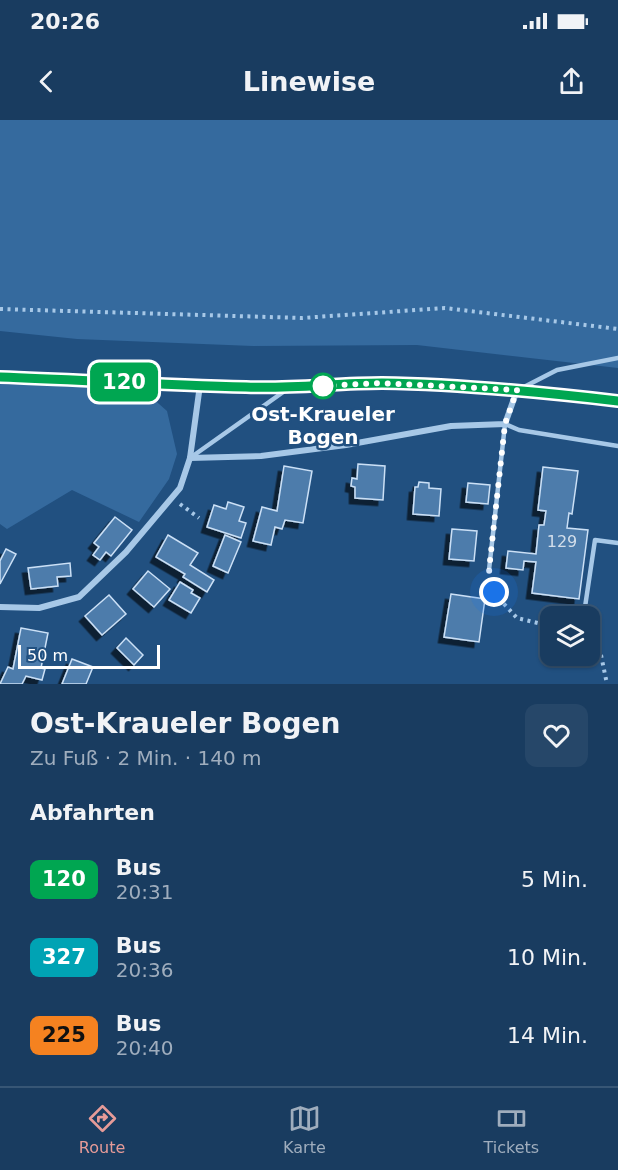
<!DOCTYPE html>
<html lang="de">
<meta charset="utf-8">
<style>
:root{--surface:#193c60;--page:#264769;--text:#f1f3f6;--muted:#9fadbd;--line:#375675;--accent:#e69b98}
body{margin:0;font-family:"DejaVu Sans",sans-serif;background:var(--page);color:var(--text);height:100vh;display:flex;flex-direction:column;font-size:22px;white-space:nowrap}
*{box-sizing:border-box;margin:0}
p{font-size:20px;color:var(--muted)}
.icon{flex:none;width:33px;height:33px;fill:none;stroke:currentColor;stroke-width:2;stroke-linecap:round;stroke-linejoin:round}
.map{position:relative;height:564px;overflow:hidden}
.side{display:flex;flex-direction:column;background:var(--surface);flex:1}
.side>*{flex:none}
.badge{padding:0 12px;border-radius:9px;font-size:21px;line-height:39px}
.buttons{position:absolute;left:540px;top:486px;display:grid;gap:12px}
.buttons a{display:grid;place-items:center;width:60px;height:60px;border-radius:12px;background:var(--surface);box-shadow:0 2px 4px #0004,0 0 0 2px var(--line);font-size:30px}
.scale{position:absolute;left:18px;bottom:15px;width:142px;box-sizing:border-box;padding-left:6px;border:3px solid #fff;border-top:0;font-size:16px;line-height:21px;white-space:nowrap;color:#fff;-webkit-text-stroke:4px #215080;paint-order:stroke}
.you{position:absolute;width:30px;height:30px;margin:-15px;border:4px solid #fff;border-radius:50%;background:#1a73e8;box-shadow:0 0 0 9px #1a73e833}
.map>.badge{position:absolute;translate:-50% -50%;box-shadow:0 0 0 3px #fff}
h2{padding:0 30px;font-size:22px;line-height:54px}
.round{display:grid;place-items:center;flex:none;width:63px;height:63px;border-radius:12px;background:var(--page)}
.overview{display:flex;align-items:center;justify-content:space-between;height:102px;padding:0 30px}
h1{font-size:28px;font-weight:600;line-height:45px}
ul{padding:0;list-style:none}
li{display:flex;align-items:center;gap:18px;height:78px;padding:0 30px}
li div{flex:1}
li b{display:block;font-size:22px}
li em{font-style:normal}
li .badge{min-width:66px;font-weight:700;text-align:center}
.status{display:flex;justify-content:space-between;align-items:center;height:42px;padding:0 30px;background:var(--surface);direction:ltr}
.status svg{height:16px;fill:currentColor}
header{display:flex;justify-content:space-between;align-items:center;height:78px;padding:0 30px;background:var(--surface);font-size:27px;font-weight:600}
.tabs{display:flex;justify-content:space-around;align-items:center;height:84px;border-top:2px solid var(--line);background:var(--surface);font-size:16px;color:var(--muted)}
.tabs a{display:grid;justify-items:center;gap:3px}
.tabs .on{color:var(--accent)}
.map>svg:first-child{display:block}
.green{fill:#356a9e}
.building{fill:#4e7cab;stroke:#cbe0f6;stroke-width:1.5;filter:url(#shadow)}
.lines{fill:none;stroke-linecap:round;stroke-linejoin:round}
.path{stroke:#a7c8e7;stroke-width:4;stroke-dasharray:3 4.5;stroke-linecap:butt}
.service{stroke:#a7c8e7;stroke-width:4.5}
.minor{stroke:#a7c8e7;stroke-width:6}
.tertiary{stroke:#a7c8e7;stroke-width:10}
.line-casing{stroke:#fff;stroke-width:14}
.line{stroke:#00a651;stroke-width:9}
.walk{stroke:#fff;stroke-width:6;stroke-dasharray:0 10.8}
.stop-dot{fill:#fff;stroke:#00a651;stroke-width:3}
.labels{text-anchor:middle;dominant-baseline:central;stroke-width:5;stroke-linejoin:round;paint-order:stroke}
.number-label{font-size:16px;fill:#d3deea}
.stop-label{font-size:20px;font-weight:bold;fill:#fff;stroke:#215080}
</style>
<div class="status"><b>20:26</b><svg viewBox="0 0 49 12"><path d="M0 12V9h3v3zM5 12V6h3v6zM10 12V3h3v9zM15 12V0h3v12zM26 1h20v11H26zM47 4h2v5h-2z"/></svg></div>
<header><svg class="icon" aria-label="back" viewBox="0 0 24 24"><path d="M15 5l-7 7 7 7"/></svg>Linewise<svg class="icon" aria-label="share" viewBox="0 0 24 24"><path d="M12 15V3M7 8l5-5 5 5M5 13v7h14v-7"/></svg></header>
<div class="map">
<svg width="618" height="564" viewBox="0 0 618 564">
<defs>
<filter id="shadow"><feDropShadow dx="-5.5" dy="5.5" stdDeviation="0" flood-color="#0009"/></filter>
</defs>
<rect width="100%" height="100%" fill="#215080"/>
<g class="green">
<polygon points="0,0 618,0 618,248 417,225 253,226 77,219 0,211"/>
<polygon points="0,264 142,269 167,291 177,334 169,359 139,402 72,370 7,409 0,404"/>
</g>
<g class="building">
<polygon points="358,344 385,346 383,380 355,378 355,367 351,366 352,358 357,359"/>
<polygon points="284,346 312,351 303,403 285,400 282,409 275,407 271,425 253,421 262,387 277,391"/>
<polygon points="543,347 578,351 572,394 569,393 567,408 588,410 579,479 532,473 536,442 524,441 523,450 506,448 508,431 536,434 539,405 544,405 546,391 538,390"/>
<polygon points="419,362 429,363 429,368 441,369 439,396 413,394 415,367 418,367"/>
<polygon points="468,363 490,365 488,384 466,382"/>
<polygon points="228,382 244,387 239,401 246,403 241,418 207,407 214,385 226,389"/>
<polygon points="115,397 132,410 111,436 106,432 100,440 93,435 99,427 94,423"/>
<polygon points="452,409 477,411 474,441 449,439"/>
<polygon points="168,415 198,433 190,445 214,460 207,472 183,457 185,454 156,437"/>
<polygon points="225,415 241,422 228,453 213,446"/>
<polygon points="6,429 16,434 0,464 0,441"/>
<polygon points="70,443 71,456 57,457 58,466 31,469 28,448"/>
<polygon points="148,451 170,469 154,487 133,469"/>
<polygon points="180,462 193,470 191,473 200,478 191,493 169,480"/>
<polygon points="451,474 485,479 479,522 444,517"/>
<polygon points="109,475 126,494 102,515 85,496"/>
<polygon points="21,508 48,513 41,548 45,549 42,560 26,556 22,564 0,564 8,547 13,549"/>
<polygon points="126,518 143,535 134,545 117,528"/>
<polygon points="72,539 93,547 86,564 62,564"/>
</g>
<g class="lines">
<g class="path">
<polyline points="0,189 302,198 445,188 618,209"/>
<polyline points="180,384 199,398"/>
<polyline points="491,458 494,473 517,498 550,506"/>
<polyline points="601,535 607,564"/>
</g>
<g class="service">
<polyline points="522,268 557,250 618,238"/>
<polyline points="190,338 286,270"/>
<polyline points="489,450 505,304 519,310 618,326"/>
<polyline points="586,496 585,487 595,420 618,423"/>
<polyline points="590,507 599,525"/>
</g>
<g class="minor">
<polyline points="190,338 261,336 346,325 451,306 505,304 517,270"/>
<polyline points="0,487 39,488 79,477 126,432 180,368 190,338 200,265"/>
</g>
<path class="tertiary" d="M0 257C82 260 164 265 246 268 291 269 337 263 382 263 461 264 540 272 618 281"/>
</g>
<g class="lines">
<g class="line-casing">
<path id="line" d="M0 257C82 260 164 265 246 267 291 269 337 263 382 263 461 264 540 272 618 281"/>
</g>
<use href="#line" class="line"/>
<polyline class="walk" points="323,266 380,263 517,270 505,304 489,450 494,472"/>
</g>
<circle class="stop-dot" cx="323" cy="266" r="12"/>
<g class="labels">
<g class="number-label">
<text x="562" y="421">129</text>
</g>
<g class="stop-label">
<text x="323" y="294">Ost-Kraueler<tspan x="323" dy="23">Bogen</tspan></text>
</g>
</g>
</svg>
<div class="buttons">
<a><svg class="icon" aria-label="layers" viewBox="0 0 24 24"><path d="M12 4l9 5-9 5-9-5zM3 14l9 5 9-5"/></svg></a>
</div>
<div class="scale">50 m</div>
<div class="you" style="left:494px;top:472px"></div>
<b class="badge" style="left:124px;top:262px;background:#00a651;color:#fff">120</b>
</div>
<section class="side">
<div class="overview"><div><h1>Ost-Kraueler Bogen</h1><p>Zu Fuß · 2 Min. · 140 m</p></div><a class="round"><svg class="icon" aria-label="heart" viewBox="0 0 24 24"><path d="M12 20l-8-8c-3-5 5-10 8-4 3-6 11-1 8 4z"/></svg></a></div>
<h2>Abfahrten</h2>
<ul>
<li><span class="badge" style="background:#00a651;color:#fff">120</span><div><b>Bus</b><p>20:31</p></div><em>5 Min.</em></li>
<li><span class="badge" style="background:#00a3b4;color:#fff">327</span><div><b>Bus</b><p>20:36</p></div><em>10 Min.</em></li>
<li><span class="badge" style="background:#f58220;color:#111">225</span><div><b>Bus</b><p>20:40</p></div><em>14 Min.</em></li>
</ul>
</section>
<nav class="tabs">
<a class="on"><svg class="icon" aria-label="directions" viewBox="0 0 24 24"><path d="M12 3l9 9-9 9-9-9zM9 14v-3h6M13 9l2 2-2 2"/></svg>Route</a>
<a><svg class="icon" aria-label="map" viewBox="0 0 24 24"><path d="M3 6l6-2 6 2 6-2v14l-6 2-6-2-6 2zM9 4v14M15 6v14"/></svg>Karte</a>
<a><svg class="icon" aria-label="tickets" viewBox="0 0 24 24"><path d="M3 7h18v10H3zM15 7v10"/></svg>Tickets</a>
</nav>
